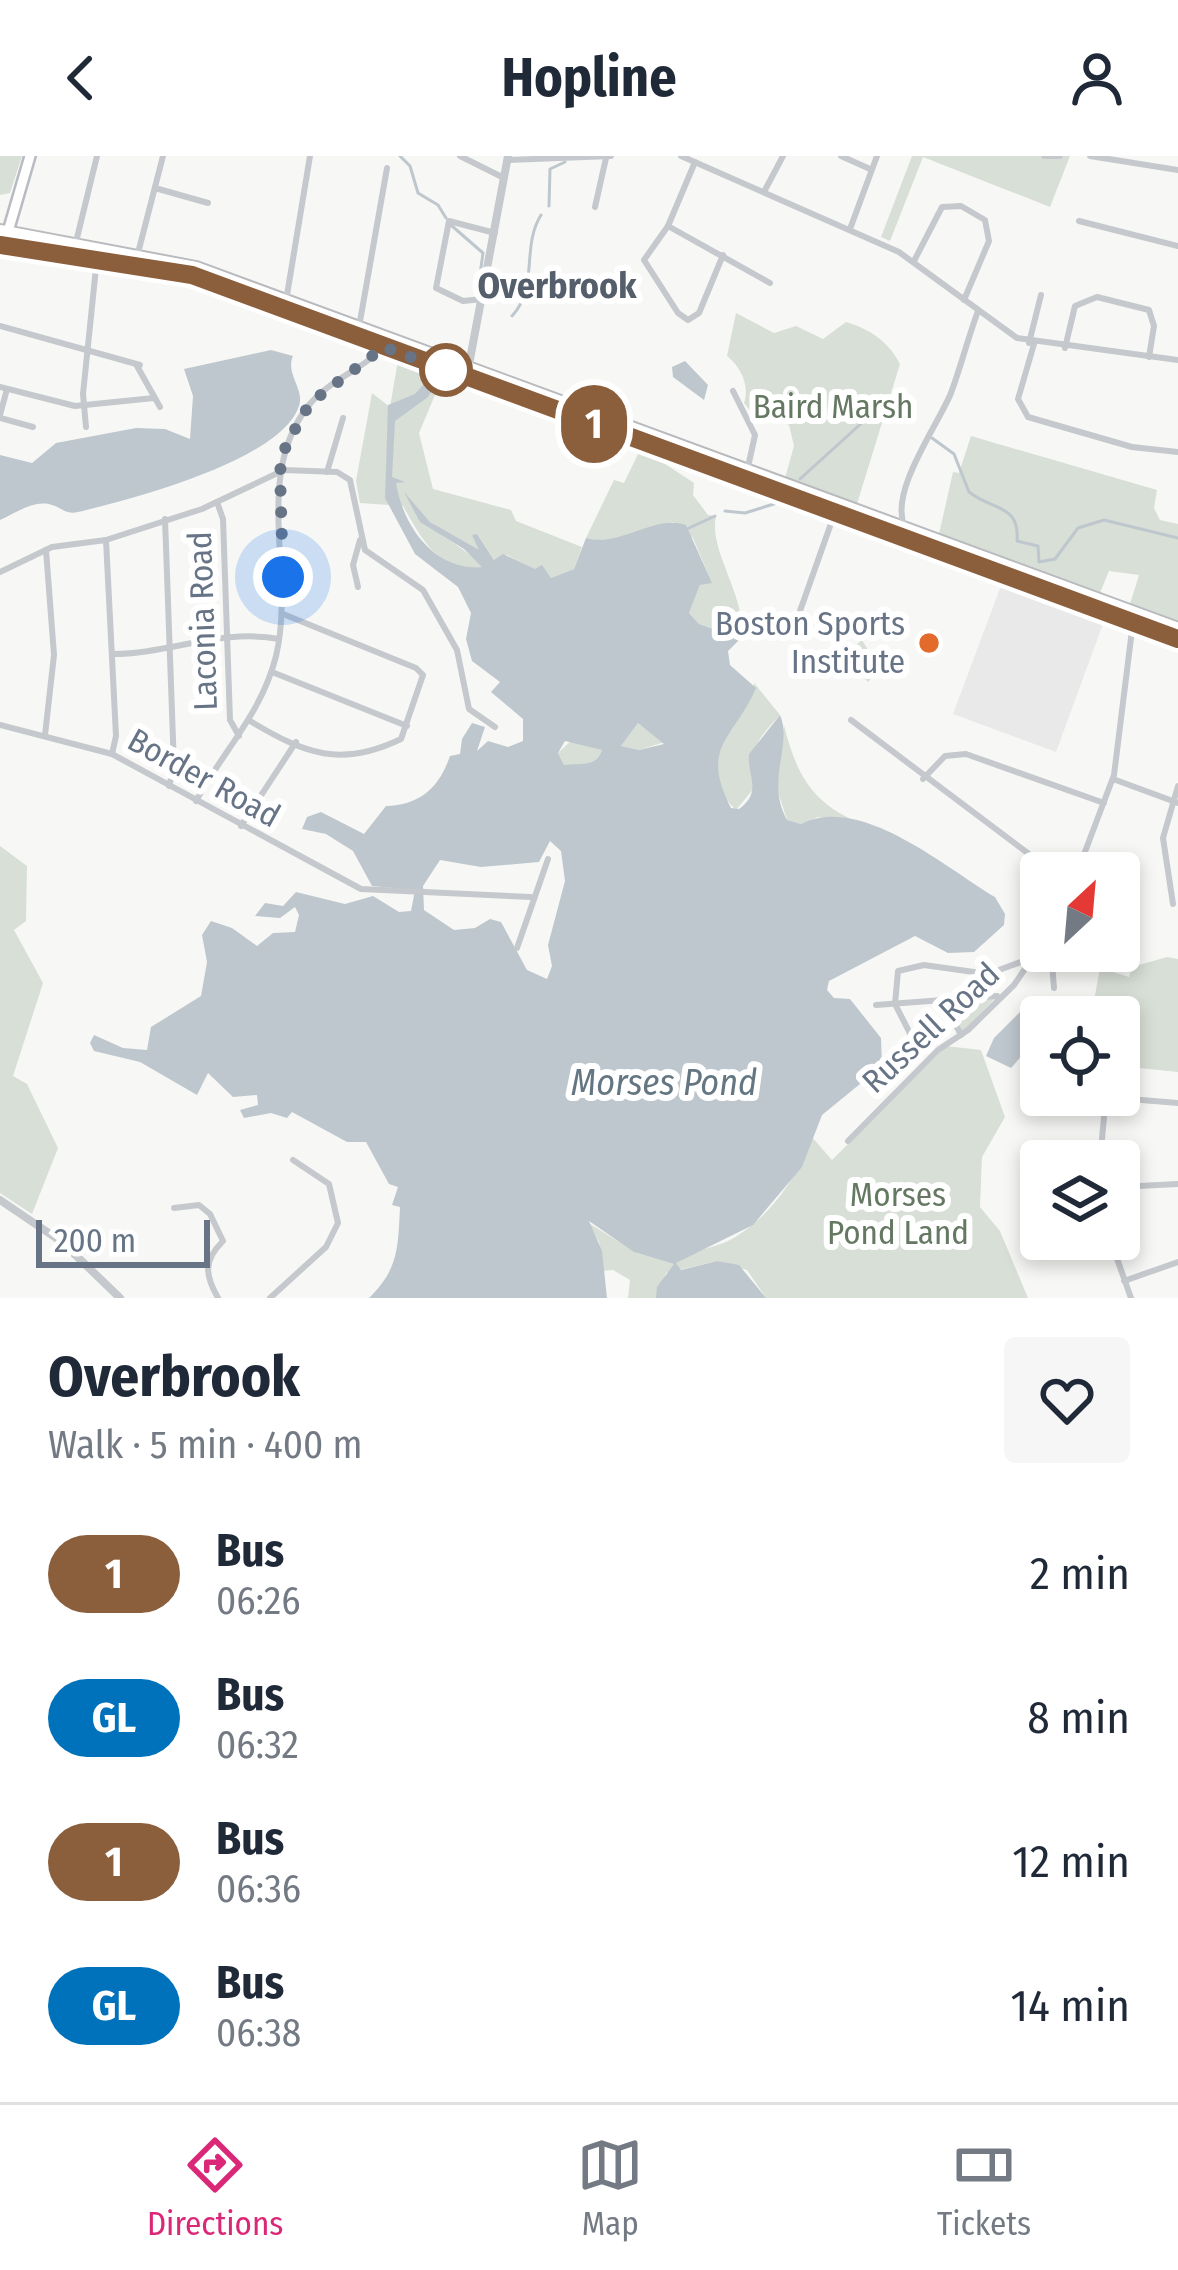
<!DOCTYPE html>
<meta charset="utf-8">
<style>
:root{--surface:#fff;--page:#f6f6f7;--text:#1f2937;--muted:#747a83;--line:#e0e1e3;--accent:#db2777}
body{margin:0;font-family:"Fira Sans Condensed",sans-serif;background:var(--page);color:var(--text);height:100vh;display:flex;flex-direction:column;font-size:45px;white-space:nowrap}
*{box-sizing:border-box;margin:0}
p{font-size:39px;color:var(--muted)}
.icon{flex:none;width:66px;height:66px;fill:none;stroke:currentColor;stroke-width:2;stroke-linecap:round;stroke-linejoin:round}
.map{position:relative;height:1142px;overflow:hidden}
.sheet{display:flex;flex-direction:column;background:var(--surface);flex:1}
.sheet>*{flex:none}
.badge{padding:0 24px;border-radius:39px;font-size:42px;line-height:78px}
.needle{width:78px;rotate:26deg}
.fabs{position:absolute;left:1020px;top:696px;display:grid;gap:24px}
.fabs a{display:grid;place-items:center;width:120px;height:120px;border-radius:12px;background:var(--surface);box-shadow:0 6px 18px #0003;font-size:60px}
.scale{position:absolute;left:36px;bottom:30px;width:174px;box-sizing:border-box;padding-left:12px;border:6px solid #677486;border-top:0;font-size:33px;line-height:42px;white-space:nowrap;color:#677486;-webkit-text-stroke:9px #fff;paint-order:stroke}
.you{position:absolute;width:60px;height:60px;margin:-30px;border:9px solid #fff;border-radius:50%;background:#1a73e8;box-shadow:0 0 0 18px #1a73e833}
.map>.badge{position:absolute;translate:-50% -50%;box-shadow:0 0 0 6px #fff}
.round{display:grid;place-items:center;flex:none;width:126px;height:126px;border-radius:12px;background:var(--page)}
.head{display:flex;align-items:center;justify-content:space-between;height:204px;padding:0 48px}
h1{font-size:57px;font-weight:700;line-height:90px}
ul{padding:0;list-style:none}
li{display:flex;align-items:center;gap:36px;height:144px;padding:0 48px}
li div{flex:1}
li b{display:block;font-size:45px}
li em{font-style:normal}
li .badge{min-width:132px;font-weight:700;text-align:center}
header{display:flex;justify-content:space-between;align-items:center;height:156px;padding:0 48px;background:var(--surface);font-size:54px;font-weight:700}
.tabs{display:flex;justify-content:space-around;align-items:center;height:168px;border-top:3px solid var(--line);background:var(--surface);font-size:33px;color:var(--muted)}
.tabs a{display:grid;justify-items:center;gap:6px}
.tabs .on{color:var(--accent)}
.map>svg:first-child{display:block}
.built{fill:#e8e9e8}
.green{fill:#d8dfd6}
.water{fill:#bec7cd;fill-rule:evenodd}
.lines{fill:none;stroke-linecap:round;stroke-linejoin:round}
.stream{stroke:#bec7cd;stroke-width:3}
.secondary-casing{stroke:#b8bbc1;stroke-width:14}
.trunk-casing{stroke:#b8babe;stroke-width:16}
.minor{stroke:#c5c8cc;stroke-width:6}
.tertiary{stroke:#c5c8cc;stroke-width:8}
.secondary{stroke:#fff;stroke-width:9}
.trunk{stroke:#fff;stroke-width:12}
.line-casing{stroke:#fff;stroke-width:27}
.line{stroke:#8b5e3c;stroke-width:18}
.walk{stroke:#677486;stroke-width:12;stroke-dasharray:0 21.6}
.stop-dot{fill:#fff;stroke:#8b5e3c;stroke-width:6}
.poi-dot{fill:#e26a2a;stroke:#fff;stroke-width:4.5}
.labels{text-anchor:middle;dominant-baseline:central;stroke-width:12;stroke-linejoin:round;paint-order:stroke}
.park-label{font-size:33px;fill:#647862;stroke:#fff}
.street-label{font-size:33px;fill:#677486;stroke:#fff}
.poi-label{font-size:33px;fill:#677486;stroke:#fff;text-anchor:end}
.neighbourhood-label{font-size:36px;font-weight:bold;fill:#555e6b;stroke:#fff}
.water-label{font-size:36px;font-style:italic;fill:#637682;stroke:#fff}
</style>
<header><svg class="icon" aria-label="back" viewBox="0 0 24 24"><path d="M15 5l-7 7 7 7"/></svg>Hopline<svg class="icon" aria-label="person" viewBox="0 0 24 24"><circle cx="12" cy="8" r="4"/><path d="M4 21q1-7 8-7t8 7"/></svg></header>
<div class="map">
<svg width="1178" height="1142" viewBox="0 0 1178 1142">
<rect width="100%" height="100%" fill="#f7f8f5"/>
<polygon class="built" points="1002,427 1104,465 1056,596 953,558"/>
<g class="green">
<polygon points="0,0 22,0 10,37 0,39"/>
<polygon points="912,0 1070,0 1050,51 923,1 890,85 881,81"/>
<path d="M736 157 774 177 796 170 823 183 846 166C870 173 889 186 900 208L857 348 785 322 794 290 789 269 767 258 757 263 744 247C750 230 741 211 727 200Z"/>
<path d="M398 204 426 218 443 220 419 277 433 333 511 354 516 365 582 391 574 413 551 422 507 399 495 405 477 378 480 396 430 366 409 344C424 376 460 385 483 411 437 415 423 385 403 350L360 347 356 325 372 237 390 251Z"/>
<polygon points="971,280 1157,334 1154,352 1160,364 1178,368 1178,466 1130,448 1139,419 1109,415 1100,437 939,378 953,316 959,317"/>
<path d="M641 292 694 327 693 339 708 359 716 360C708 395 748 442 741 482L699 468 689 457 700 429 711 425 693 382 673 366 607 387 586 382 614 324 624 327Z"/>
<polygon points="862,484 879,512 868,526 848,506 849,495"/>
<path d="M754 527 780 559C754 587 749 594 755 631L736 654C680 600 753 568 754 527Z"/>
<polygon points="638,567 665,586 639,594 621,590"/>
<path d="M784 569C796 618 812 648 862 668L818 661 801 668 787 664 775 627Z"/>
<path d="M572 584 602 594C596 610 579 610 564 609L558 597Z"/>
<polygon points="0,690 27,710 26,765 14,774 43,827 13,920 27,928 58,992 32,1058 0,1037"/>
<polygon points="1167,801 1178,803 1178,916 1119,910 1119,861 1091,861 1100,812 1129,821 1132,811"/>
<polygon points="997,840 961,879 945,848"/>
<path d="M946 890 981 894 1005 961 982 1001 980 1051 1000 1075 1028 1142H766L747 1114 717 1105 666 1117 656 1142H628L630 1124 613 1114 603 1115 599 1086 587 1066 637 1097 675 1108C688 1095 710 1093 728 1085 767 1065 799 1021 811 980L832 1004Z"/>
</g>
<g class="water">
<path d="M271 194 293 200C285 218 305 233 299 250 281 305 129 344 78 356 66 359 62 352 52 349 34 343 16 357 0 364V299L32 307 56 287 136 272 165 273 190 283 193 240 184 213Z"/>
<polygon points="685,205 708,229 704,244 673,221 672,211"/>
<path d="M433 218 439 221 428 241 395 265 392 321 405 326 396 327C403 370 434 415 482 411L464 393 420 366 404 336 430 366 479 394 472 379 477 378 494 404 503 398 535 413 542 409 551 422 574 413 586 382C620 392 654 358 686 369L712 427 700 429 689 457 699 468 741 482 728 495 730 509 756 532C734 584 699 589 731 652L739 653C763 635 747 621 749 598L780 559C793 589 765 625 787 664L801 668C860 637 946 712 995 741L1005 758 1004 769 974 796 948 797 915 780 829 825 827 834 834 842 850 843 881 882 882 910 822 959 802 1011 753 1069 676 1107 681 1114 717 1105 739 1109 766 1142H656L657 1131 674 1108 634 1096 589 1065 602 1095 607 1142H369C399 1113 398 1090 400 1051L392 1049 398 1031 389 1028 366 986H347L292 956 287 962 271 957 244 962 240 954 258 949 257 939 233 941 208 917 197 939 140 906 94 895 90 887 94 879 123 892 147 894 151 871 201 840 207 806 202 779 211 765 232 772 257 790 273 777 295 776 299 759 295 751 280 762 255 760 265 747 283 750 296 736 345 748 373 740 399 756 411 755 415 734 372 730 353 695 326 678 302 673 307 661 321 656 364 678 386 650C420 649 439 632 450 600L460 598 462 583 472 567 485 571 477 595 488 585 508 591 523 585V563L491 536 500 526 472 505 466 483 471 457 458 431 415 398 385 342 388 249 415 238ZM638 567 664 588 639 594 621 590ZM565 585 602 594C596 612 578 607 564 609L558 597ZM550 685 561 695 565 725 548 789 552 810 547 823 527 814 501 766 490 763 475 772 454 774 424 754 423 730 440 704 481 711 539 706Z"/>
<polygon points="1028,848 1040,861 1030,890 1011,912 986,900 994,882"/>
</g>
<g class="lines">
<g class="stream">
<polyline points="400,0 410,10 418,37 438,49 446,62"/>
<polyline points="549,50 550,13 565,6"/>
<polyline points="452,70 483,97 477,140"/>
<path d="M512 160C539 131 521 91 541 59"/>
<path d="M932 282 954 298 969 336C993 355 1020 348 1017 385L1038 390 1039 406 1055 403 1078 372 1104 364 1178 382"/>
<polyline points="800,323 876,254 904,265"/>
<polyline points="725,355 745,357 777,347"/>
<polyline points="689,372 715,360"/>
</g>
<g class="secondary-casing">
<polyline id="secondary" points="7,79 30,0"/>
</g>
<g class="trunk-casing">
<g id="trunk">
<polyline points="0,75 196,112 1178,473"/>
<polyline points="0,89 153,110 211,126"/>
<polyline points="298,158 1178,483"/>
</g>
</g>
<g class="minor">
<polyline points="460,0 504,22"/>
<polyline points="681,0 899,96 1017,182 1178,204"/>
<polyline points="841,0 870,13"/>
<polyline points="1044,0 1060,0"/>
<polyline points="1090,0 1178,14"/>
<polyline points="508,4 611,0"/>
<polyline points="695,6 668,70 644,104 678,157 688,164 699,157 723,99"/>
<polyline points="155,32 208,47"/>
<polyline points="765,34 783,0"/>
<polyline points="595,51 606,2"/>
<polyline points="1079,65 1178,90"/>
<polyline points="668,70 770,127"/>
<polyline points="850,73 877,0"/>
<polyline points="76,86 97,0"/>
<polyline points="138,97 163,0"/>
<polyline points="914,105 942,51 961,50 985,64 989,85 964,144"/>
<polyline points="483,143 463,145 436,132 449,65 495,77"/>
<polyline points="286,145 310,0"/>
<polyline points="0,170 140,209"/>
<polyline points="359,171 387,12"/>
<polyline points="1029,187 1041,139"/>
<polyline points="1034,188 1018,243 1028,261 1132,291 1178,296"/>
<polyline points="1065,192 1075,150 1097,141 1149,154 1154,170 1149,201"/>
<polyline points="137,210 160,251"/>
<polyline points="0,231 75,250 154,242"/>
<polyline points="733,235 755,279 748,311"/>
<polyline points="0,259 7,233"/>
<polyline points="0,262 33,271"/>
<polyline points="86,271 83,238 97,102"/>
<polyline points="327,316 343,262"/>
<polyline points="217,346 223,363 230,564 239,580"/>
<polyline points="165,363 174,611 169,630"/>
<path d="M904 369C890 334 938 269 951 237 961 210 968 182 978 155"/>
<polyline points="106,384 116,580 112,598"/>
<polyline points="0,416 52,391 106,384 202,353 284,314 337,316 350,324 365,394 423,434 457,494 469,553 495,571"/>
<polyline points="358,431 353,409 360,384"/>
<polyline points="800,455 834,359"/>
<path d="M112 498C170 498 221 472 279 483"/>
<polyline points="272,516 407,570"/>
<polyline points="851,564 1054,717"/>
<path d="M250 565C305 598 341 612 401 583L423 519 416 512 283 458"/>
<polyline points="0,569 112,598 361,733 531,741"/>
<polyline points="45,579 54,499 46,394"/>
<polyline points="923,623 945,600 966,598 1104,647"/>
<polyline points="1113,623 1178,647"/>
<path d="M196 645C223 595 262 557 276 500 296 418 252 320 309 249 328 225 361 214 382 193"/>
<polyline points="241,670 296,586"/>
<polyline points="1077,717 1114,619 1133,466"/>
<polyline points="1173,748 1163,682 1178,630"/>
<polyline points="517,792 548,703"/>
<polyline points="1051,795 1054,832"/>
<polyline points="945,848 961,879"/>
<polyline points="876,849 997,840"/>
<polyline points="921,899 895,848 898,815 924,809 988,818 1029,803"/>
<polyline points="894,905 920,900"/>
<polyline points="1105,941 1178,947"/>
<polyline points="848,985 938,894 968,874 1014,829 1041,789"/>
<polyline points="1100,1005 1106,939"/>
<polyline points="1119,1031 1178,1028"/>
<path d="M174 1052 199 1049 210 1058 223 1085C203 1105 205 1119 218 1142"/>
<polyline points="1110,1083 1131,1142"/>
<polyline points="1124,1125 1178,1106"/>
<polyline points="270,1142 326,1091 338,1067 329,1028 293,1004"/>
</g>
<g class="tertiary">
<polyline points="468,214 508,0"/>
<polyline points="0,1044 62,1086 120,1142"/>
</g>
<use href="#secondary" class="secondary"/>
<use href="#trunk" class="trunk"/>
</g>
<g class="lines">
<g class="line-casing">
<polyline id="line" points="0,89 192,119 1178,483"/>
</g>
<use href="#line" class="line"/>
<polyline class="walk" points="283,421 280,315 286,289 310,247 384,191 446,214"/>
</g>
<circle class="stop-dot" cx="446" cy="214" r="24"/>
<circle class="poi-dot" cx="929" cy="487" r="12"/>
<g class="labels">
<g class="park-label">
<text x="833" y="251">Baird Marsh</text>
<text x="898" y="1039">Morses<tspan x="898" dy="38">Pond Land</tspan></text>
</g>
<g class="street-label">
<text transform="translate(203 465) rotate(-92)">Laconia Road</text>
<text transform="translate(204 622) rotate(29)">Border Road</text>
<text transform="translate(931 872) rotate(-43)">Russell Road</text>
</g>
<g class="poi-label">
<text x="905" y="468">Boston Sports<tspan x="905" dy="38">Institute</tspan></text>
</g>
<g class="neighbourhood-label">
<text x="557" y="130">Overbrook</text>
</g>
<g class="water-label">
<text x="664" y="927">Morses Pond</text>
</g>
</g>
</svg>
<div class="fabs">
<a><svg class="needle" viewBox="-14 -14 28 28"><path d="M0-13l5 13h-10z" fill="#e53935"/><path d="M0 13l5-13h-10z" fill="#747a83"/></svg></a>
<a><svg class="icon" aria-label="locate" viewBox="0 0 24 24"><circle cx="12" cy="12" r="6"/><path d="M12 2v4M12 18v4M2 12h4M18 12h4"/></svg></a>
<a><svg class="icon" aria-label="layers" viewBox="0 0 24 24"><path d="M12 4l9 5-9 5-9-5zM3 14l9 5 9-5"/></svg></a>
</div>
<div class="scale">200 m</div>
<div class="you" style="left:283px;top:421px"></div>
<b class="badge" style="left:594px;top:268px;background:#8b5e3c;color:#fff">1</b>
</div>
<section class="sheet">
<div class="head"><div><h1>Overbrook</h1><p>Walk · 5 min · 400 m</p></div><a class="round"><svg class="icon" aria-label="heart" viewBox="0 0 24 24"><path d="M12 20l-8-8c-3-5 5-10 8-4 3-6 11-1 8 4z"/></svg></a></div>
<ul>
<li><span class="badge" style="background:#8b5e3c;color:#fff">1</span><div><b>Bus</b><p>06:26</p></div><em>2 min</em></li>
<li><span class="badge" style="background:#0072bc;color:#fff">GL</span><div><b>Bus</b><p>06:32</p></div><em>8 min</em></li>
<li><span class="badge" style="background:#8b5e3c;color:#fff">1</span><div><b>Bus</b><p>06:36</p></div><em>12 min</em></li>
<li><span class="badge" style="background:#0072bc;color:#fff">GL</span><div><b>Bus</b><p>06:38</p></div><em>14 min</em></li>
</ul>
</section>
<nav class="tabs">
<a class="on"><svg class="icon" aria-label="directions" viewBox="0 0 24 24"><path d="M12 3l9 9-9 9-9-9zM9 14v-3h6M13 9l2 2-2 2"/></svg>Directions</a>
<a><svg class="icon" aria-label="map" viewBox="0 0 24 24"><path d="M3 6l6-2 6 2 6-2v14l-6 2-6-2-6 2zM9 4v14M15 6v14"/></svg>Map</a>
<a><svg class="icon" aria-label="tickets" viewBox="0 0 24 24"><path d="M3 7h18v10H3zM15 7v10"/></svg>Tickets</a>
</nav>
